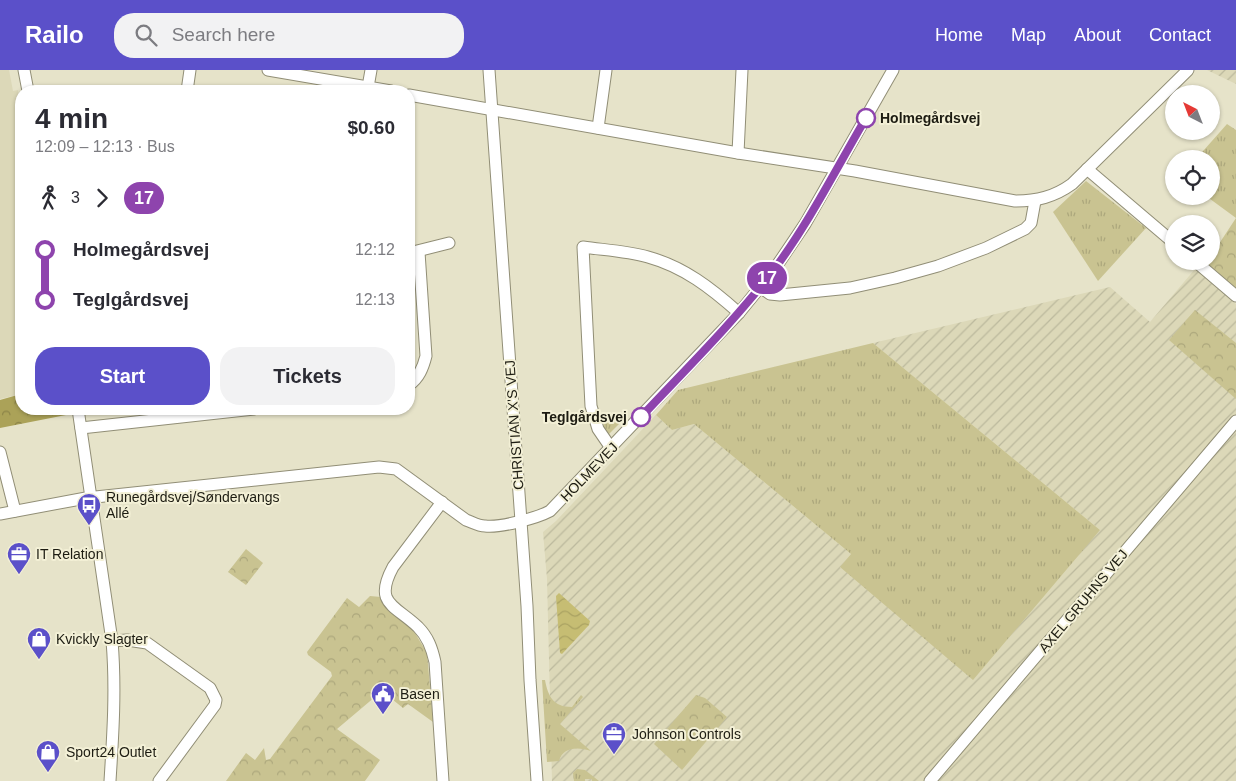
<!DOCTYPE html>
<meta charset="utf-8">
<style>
:root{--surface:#fff;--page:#f2f2f3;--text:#2b2b33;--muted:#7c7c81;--accent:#5b50c9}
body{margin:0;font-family:Helvetica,sans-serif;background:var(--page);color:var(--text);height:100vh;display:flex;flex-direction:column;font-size:19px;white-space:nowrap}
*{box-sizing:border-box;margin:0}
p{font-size:16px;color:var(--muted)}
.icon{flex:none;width:28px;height:28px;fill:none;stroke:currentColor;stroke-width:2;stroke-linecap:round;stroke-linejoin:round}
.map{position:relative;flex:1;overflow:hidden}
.sheet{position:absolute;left:15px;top:15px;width:400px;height:330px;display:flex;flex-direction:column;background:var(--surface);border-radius:20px;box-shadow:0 1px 4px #0004}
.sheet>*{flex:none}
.badge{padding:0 10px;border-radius:16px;font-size:18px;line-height:32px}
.needle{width:32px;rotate:318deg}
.buttons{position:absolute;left:1165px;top:15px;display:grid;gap:10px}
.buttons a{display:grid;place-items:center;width:55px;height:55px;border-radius:50%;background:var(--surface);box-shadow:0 1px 4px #0004;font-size:25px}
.map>.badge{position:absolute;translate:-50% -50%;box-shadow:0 0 0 2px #fff}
.legs{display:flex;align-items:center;gap:8px;height:55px;padding:0 20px;font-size:16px}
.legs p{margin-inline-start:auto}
.headline{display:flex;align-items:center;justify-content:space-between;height:85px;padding:0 20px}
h1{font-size:28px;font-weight:800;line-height:38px}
.action{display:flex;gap:10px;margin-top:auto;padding:10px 20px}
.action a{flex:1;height:58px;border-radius:20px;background:var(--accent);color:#fff;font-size:20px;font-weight:800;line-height:58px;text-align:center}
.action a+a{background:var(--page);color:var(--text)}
ul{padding:0 20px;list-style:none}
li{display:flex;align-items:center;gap:18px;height:50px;font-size:19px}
li i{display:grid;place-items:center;width:8px;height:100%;margin:0 6px;background:currentColor}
li i::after{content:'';width:12px;height:12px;margin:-6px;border:4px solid;border-radius:50%;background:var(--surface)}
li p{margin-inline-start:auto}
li:first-child i{background:linear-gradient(#0000 50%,currentColor 0)}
li:last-child i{background:linear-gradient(currentColor 50%,#0000 0)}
header{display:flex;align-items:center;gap:30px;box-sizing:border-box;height:70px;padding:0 25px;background:var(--accent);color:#fff}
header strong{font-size:24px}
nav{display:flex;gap:28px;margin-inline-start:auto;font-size:18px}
.search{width:350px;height:45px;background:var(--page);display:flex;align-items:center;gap:12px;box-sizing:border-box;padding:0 18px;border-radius:20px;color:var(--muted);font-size:19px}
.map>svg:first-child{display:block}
.built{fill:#dcd8b8}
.industrial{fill:url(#industrial-furrows)}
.grass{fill:url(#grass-tufts)}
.forest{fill:url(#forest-crowns)}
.park{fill:url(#park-crowns)}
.water{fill:url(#water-waves)}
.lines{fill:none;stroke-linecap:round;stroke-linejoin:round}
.minor-casing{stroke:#918e76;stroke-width:13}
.minor{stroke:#fff;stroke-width:11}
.line-1-casing{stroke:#fff;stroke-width:11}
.line-1{stroke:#8e44ad;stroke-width:8}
.stop-1-dot{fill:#fff;stroke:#8e44ad;stroke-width:2.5}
.labels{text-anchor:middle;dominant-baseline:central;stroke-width:4;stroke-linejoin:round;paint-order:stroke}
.stop-label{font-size:14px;font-weight:bold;fill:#1d1c12;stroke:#f3f0d6;text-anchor:start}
.street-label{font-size:14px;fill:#1d1c12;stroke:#f3f0d6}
.poi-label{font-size:14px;fill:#1d1c12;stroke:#f3f0d6;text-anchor:start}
</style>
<header>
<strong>Railo</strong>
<div class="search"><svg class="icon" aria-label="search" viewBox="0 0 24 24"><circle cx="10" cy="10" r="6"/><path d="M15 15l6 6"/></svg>Search here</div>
<nav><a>Home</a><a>Map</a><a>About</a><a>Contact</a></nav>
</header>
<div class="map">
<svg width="1236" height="711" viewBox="0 0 1236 711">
<defs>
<pattern id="industrial-furrows" width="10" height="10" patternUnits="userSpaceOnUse" patternTransform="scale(1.25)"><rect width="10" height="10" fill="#dcd8b8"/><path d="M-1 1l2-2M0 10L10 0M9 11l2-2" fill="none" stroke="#bcb99d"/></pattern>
<pattern id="grass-tufts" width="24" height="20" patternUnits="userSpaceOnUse" patternTransform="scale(1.25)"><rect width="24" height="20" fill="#c9c391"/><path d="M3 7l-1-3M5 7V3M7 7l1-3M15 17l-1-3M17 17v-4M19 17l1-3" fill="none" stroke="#aca77c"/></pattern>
<pattern id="forest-crowns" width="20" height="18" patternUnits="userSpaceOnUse" patternTransform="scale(1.25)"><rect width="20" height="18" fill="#aba258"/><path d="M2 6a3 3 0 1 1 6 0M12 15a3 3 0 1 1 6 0" fill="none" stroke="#8b8347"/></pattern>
<pattern id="park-crowns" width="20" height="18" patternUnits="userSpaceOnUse" patternTransform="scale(1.25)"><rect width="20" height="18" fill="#c9c391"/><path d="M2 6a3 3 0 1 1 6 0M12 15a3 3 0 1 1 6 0" fill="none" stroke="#aca77c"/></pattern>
<pattern id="water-waves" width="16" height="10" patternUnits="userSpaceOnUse" patternTransform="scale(1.25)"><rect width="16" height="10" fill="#c6bd73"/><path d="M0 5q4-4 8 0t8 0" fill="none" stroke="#aaa262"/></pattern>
</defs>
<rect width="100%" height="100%" fill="#e6e3c9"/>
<polygon class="built" points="0,0 9,0 13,21 18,20 21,43 21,324 0,329"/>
<g class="industrial">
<polygon points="1207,0 1236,0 1236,14"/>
<polygon points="1195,199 1236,234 1236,711 552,711 547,509 543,462 556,451 656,345 672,360 694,354 851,484 840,498 1100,460 873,273 1110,217 1150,252"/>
</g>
<g class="grass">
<polygon points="1227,54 1236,60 1236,148 1206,126 1211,126 1211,89 1196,89"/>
<polygon points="1086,111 1146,158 1098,211 1053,142"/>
<polygon points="873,273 1100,460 973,610 840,497 851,484 694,354 672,360 656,345 678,320"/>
<path d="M626 345 627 346 608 365 603 357C606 347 617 347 626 345Z"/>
<path d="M542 610H545C548 626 553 637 572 637L581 625 583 627 560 654 591 681C579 677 563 676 559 691L547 692Z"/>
<polygon points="577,699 585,700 599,711 592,711 592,709 585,709 585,711 574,711 573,703"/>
</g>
<polygon class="forest" points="21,324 21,339 65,339 66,345 0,358 0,330"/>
<g class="park">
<polygon points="1236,148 1236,220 1205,193 1206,191 1211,191 1211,186"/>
<polygon points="1195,240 1236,273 1236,329 1169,270"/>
<polygon points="246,479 263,493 246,515 228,502"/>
<polygon points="370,526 381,527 412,558 427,583 433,652 408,634 403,638 382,621 337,659 380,690 365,711 226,711 246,683 255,690 264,678 266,690 270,689 332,606 331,602 308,585 307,582 347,528 359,537"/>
<polygon points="696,625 705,628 727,647 682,700 654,674"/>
</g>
<polygon class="water" points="559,523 590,551 589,555 562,584 560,583 556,526"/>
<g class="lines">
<g class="minor-casing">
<g id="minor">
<polyline points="24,0 28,21"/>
<polyline points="268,0 391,21"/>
<polyline points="489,0 527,536 530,610 537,711"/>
<polyline points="368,17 371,0"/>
<polyline points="187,21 190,0"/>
<path d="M409 25 738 83 855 101 1015 131C1037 131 1054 127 1072 114L1188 0"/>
<polyline points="598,58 606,0"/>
<polyline points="738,83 742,0"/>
<polyline points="1087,99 1174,173"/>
<polyline points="409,183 449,173"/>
<polyline points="1195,191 1236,226"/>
<polyline points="760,217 770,224 780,225 850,218 895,208 938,196 986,178 1025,159 1031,153 1035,131"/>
<path d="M409 315C419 308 423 298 426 286L419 182"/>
<path d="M78 339 112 571C116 618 113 664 110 711"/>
<polyline points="81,358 254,339"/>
<path d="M611 378 598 359 591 336 583 177C604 180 627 181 648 187 684 197 711 218 739 243"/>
<polyline points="0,382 15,441"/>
<path d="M442 432 393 497C373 534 395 535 418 557 428 567 432 578 435 592L443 711"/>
<path d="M0 444 86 428 379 397 396 399 466 450C472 452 478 456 485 456 500 458 537 448 550 441L739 243 774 200 805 154 893 0"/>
<polyline points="112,571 127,570 147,573 210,618 216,630 215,635 159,711"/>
<polyline points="930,711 1236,351"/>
</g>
</g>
<use href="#minor" class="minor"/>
</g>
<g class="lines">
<g class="line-1-casing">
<path id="line-1" d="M641 347C686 299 733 253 773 201 809 153 836 99 866 48"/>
</g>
<use href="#line-1" class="line-1"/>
</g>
<defs>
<g id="bus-pin" transform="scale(1.25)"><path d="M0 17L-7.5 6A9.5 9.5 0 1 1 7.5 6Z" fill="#5b50c9" stroke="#f3f0d6"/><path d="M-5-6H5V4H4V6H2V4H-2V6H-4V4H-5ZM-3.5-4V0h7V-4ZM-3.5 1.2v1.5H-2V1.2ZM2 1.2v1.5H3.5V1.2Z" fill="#fff"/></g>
<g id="office-pin" transform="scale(1.25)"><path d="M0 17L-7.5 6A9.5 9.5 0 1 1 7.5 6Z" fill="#5b50c9" stroke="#f3f0d6"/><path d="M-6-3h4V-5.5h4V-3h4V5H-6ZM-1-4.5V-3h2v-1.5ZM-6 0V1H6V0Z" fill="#fff"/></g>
<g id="shop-pin" transform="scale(1.25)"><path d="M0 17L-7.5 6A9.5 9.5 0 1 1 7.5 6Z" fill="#5b50c9" stroke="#f3f0d6"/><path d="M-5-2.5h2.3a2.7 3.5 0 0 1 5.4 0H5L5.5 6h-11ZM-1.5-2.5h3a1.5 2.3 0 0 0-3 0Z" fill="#fff"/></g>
<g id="civic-pin" transform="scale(1.25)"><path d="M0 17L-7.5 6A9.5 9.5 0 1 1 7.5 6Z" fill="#5b50c9" stroke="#f3f0d6"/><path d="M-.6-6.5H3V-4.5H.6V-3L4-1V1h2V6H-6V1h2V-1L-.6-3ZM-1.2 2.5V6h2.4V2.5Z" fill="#fff"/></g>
</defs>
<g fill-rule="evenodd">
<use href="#bus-pin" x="89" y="435"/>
<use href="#office-pin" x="19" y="484"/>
<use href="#shop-pin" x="39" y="569"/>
<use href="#civic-pin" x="383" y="624"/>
<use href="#office-pin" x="614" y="664"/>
<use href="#shop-pin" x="48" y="682"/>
</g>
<g class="stop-1-dot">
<circle cx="866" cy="48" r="9"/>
<circle cx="641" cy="347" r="9"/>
</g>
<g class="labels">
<g class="stop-label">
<text x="880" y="48">Holmegårdsvej</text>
<text x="627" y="347" text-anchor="end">Teglgårdsvej</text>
</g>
<g class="street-label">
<text transform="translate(514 355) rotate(-94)">CHRISTIAN X'S VEJ</text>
<text transform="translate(589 402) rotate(-46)">HOLMEVEJ</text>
<text transform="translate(1083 531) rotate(-50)">AXEL GRUHNS VEJ</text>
</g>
<g class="poi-label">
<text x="106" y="427">Runegårdsvej/Søndervangs<tspan x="106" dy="16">Allé</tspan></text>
<text x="36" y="484">IT Relation</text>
<text x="56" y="569">Kvickly Slagter</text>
<text x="400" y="624">Basen</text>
<text x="632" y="664">Johnson Controls</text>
<text x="66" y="682">Sport24 Outlet</text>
</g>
</g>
</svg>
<div class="buttons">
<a><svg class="needle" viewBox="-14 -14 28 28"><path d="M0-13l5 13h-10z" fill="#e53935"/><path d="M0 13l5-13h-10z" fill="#7c7c81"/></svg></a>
<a><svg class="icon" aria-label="locate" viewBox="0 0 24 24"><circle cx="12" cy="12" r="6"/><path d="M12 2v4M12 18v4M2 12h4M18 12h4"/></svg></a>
<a><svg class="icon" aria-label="layers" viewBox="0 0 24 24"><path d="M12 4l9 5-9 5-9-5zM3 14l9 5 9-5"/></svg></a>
</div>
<b class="badge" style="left:767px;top:208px;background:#8e44ad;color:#fff">17</b>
<section class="sheet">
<div class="headline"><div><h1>4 min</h1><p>12:09 – 12:13 · Bus</p></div><b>$0.60</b></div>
<div class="legs"><svg class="icon" aria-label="walk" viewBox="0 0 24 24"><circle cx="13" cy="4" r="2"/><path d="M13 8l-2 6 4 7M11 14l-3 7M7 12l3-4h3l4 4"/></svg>3<svg class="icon" aria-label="forward" viewBox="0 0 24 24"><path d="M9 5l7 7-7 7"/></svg><b class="badge" style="background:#8e44ad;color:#fff">17</b></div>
<ul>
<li><i style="color:#8e44ad"></i><b>Holmegårdsvej</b><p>12:12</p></li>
<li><i style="color:#8e44ad"></i><b>Teglgårdsvej</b><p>12:13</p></li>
</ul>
<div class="action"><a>Start</a><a>Tickets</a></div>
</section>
</div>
